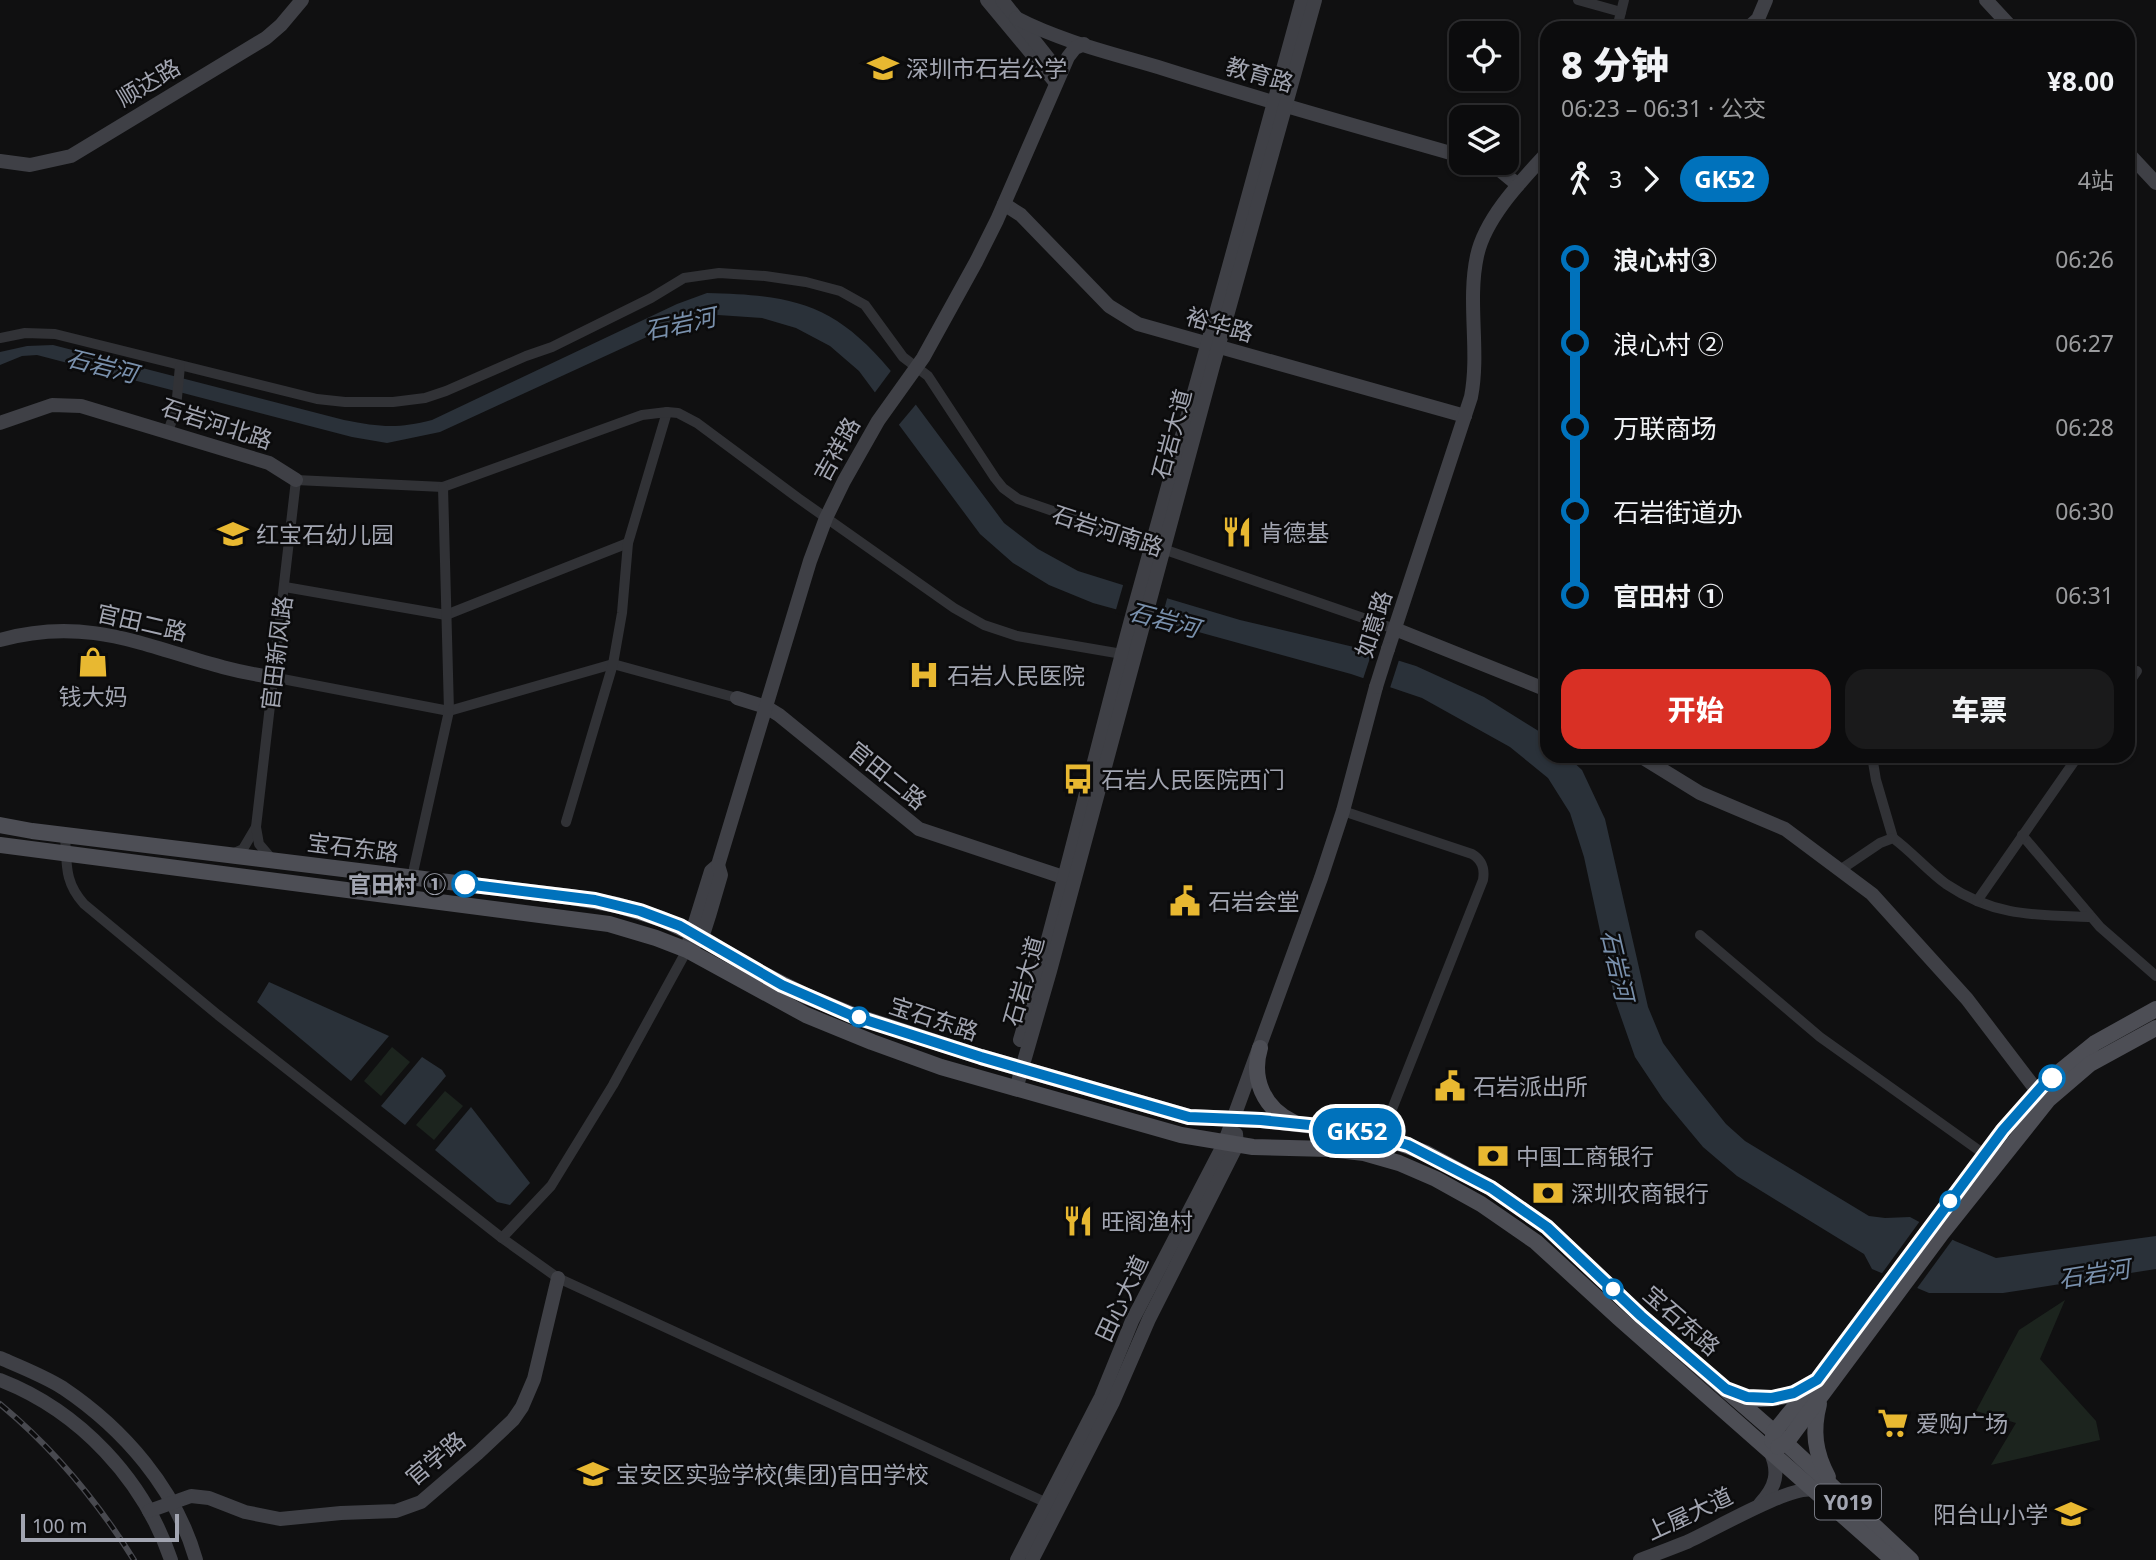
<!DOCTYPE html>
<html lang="zh">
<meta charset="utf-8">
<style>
:root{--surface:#0c0c0d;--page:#1a1a1b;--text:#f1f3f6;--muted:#9a9b9d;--line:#2c2c2e;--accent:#d93025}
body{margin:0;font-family:"Noto Sans","Noto Sans SC",sans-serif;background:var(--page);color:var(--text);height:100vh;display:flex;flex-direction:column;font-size:26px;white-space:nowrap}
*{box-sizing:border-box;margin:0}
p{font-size:23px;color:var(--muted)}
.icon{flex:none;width:38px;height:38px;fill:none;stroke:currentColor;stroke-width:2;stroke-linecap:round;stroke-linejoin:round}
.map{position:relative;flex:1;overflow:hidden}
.details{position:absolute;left:1540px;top:21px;width:595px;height:742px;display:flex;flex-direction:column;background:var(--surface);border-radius:21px;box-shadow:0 2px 5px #0004,0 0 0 2px var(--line)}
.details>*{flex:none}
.badge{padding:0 14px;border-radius:23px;font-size:24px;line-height:46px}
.controls{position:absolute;left:1449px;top:21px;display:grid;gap:14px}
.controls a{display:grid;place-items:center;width:70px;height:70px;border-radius:14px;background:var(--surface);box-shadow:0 2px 5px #0004,0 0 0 2px var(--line);font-size:35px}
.scale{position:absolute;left:21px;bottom:18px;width:158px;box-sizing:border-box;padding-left:7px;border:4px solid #a2a5b1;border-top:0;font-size:19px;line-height:24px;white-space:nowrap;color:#a2a5b1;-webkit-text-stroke:5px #0b0b0c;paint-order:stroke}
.map>.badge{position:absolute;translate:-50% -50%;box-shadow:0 0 0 4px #fff}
.legs{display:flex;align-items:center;gap:10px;height:77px;padding:0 21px;font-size:23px}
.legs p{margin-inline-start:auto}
.overview{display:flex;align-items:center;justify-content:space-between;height:119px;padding:0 21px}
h1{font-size:38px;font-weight:800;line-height:52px}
.primary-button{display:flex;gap:14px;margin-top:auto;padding:14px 21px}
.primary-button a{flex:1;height:80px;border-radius:21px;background:var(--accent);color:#fff;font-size:28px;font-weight:800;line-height:80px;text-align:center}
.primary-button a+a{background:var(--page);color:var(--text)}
ul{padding:0 21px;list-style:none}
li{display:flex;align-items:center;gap:24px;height:84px;font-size:26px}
li i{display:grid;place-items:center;width:10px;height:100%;margin:0 9px;background:currentColor}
li i::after{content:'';width:18px;height:18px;margin:-9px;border:5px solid;border-radius:50%;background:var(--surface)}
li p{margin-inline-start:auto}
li:first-child i{background:linear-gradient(#0000 50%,currentColor 0)}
li:last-child i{background:linear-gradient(currentColor 50%,#0000 0)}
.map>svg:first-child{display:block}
.green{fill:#1c241e}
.water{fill:#2a3139}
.pier{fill:#101011}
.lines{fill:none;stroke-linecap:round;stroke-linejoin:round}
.street{stroke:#313236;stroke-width:10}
.secondary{stroke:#3f4046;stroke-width:14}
.primary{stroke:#4d4e55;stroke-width:16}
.rail-casing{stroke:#48494f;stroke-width:6}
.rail{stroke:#0b0b0c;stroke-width:3.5;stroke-dasharray:10;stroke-linecap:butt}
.secondary-bridge{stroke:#3f4046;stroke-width:14}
.line-1-casing{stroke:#fff;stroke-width:16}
.line-1{stroke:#0072bc;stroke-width:10}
.stop-1-dot{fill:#fff;stroke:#0072bc;stroke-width:3.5}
.labels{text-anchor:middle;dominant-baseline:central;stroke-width:5;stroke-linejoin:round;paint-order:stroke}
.shield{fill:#0b0b0c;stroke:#757780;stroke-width:2}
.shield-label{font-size:21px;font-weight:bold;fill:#a2a5b1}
.poi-label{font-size:23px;fill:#a2a5b1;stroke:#0b0b0c;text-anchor:start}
.street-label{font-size:23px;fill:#a2a5b1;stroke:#0b0b0c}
.stop-label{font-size:23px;font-weight:bold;fill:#a2a5b1;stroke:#0b0b0c;text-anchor:end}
.water-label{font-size:24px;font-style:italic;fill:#7990ac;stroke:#0b0b0c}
</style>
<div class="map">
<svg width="2156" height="1560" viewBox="0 0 2156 1560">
<rect width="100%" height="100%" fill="#101011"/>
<g class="green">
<polygon points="392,1047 410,1062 381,1096 364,1081"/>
<polygon points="445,1091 463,1106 434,1140 416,1125"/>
<polygon points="2065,1300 2040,1359 2096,1421 2100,1440 1991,1465 2016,1423 1976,1411 2019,1330"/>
</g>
<g class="water">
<path d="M707 293C792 295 834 303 890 370L1004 523 1038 549 1078 571 1126 586 1240 620 1358 648 1416 666 1484 697 1545 735 1547 756H1567L1582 770 1605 819 1648 1007 1663 1043 1686 1074 1726 1124 1745 1141 1869 1216 1885 1218 1910 1217 1955 1241 1996 1258 2156 1236V1269L2003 1293H1929L1872 1269 1864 1254 1737 1176 1703 1147 1663 1099 1635 1057 1615 1000 1584 857 1570 813 1548 778 1510 747 1422 698 1351 674 1093 603 1049 585 1013 563 980 534 859 371 830 346 796 328 762 318 718 315 675 324 440 432 387 443 352 437 37 355 22 356 0 365V352L27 346 53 345 344 420C380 427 397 429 432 420L677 304Z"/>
<polygon points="269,982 389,1036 351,1081 257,1002"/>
<polygon points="422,1057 442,1070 446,1076 405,1125 381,1106"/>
<polygon points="471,1107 530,1183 510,1205 497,1202 435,1150"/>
</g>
<g class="pier">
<polygon points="893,368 918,402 897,427 873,395"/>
<polygon points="1124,582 1168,595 1160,625 1115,613"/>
<polygon points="1373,649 1400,657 1389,691 1362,682"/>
<polygon points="1920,1221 1953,1239 1915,1291 1880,1276"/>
</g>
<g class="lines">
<g class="street">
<polyline points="1578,0 1621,12"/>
<polyline points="1617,28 1624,0"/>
<polyline points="0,338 25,333 55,334 317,399 345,402 393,402 425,398 446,391 526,356 552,347 651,298 684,278 719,273 765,276 806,282 840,291 865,305 903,357 928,376 995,478 1003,488 1018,499 1395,629"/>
<polyline points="168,432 176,408 180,366"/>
<polyline points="285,587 446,615 628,543"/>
<polyline points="272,677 449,711 613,664 737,698"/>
<polyline points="2128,684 2137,671"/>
<polyline points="1872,756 1876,780 1893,838"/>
<path d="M1343 811 1472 854C1482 860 1485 868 1483 880L1381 1137"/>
<polyline points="566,822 613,664 622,613 628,543 667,412"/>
<polyline points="2022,835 2100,927 2156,976"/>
<path d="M65 836C67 864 64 882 84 904L218 1015 502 1238 558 1278 1047 1503"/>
<polyline points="232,854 243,849 256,827"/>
<polyline points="271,858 259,844 256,827 296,480 443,487 642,415 667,412 678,413 697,423 798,498 954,608 984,625 1017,636 1128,655"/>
<path d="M1840 870 1880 843 1893 838C1912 852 1927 870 1946 884 1995 917 2035 915 2091 917"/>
<polyline points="412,877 449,711 443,487"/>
<polyline points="1977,901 2078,756"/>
<polyline points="1700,935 1820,1037 1984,1154"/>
<polyline points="502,1238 551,1186 613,1085 687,950"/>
</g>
<g class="secondary">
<polyline points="987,0 1056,83"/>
<polyline points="1002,0 1060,73"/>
<polyline points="1986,0 2012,28"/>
<path d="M1016 18C1060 41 1111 53 1158 67 1258 99 1360 127 1461 156"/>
<polyline points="1748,28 1758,19 1766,0"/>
<polyline points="2128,153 2156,183"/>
<polyline points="0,161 30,165 71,156 266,38 281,25 302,0"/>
<polyline points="1485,163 1501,171 1518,185"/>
<polyline points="1004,204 1021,215 1109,306 1138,324 1465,416"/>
<polyline points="0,423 52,405 81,406 269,463 296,480"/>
<polyline points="1395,629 1547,690"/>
<path d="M0 640C107 610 173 664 272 677"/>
<path d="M1388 649 1471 397C1480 351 1467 302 1477 256 1485 218 1522 180 1547 153"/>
<polyline points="737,698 766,707 779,715 919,829 1063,877"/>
<polyline points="1640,756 1700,793 1785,829 1872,894 1967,999 2037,1091"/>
<polyline points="689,942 711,871 718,865 810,561 826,518 844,481 878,421 923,358 976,262 997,220 1068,57 1075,48 1084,44"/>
<polyline points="694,944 702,938 709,916 721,875 718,865"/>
<path d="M1020 1040C1061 899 1094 757 1132 616 1188 410 1247 206 1302 0"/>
<polyline points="1016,1089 1050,971 1213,366 1315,0"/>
<path d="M0 1358C21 1367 44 1376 63 1388 124 1429 176 1489 196 1560"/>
<path d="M0 1380C80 1411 144 1480 171 1560"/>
<path d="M1760 1504C1776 1487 1780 1472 1770 1451"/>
<polyline points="149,1511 191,1496 209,1498 245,1512 280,1519 341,1513 396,1511 421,1502 478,1453 513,1420 522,1407 534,1379 558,1278"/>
<polyline points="1017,1560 1101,1397 1132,1321 1224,1144 1321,878 1343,811 1376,687"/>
<polyline points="1032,1560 1113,1402 1149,1319 1237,1145 1236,1134"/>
<path d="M1640 1560C1656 1554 1672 1548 1687 1542 1712 1531 1790 1485 1813 1490"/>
</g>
<g class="primary">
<polyline points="0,825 32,831 571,897 617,905 662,919 702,938 753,969 806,996 853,1015 981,1057 1189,1117 1261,1120 1349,1130 1388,1139 1426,1153 1491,1188 1547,1227 1641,1316 1774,1432 1911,1560"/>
<polyline points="0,845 609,924 656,938 687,950 806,1015 872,1042 941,1067 1181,1135 1253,1147 1329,1149 1364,1153 1399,1163 1436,1179 1481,1204 1536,1242 1619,1318 1893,1560"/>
<path d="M1260 1048C1251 1078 1263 1108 1293 1122"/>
<path d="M1733 1393C1756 1404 1788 1399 1809 1385"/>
<path d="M1819 1404C1812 1431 1815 1453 1828 1477"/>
<polyline points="1772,1441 1774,1432 1817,1380 2003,1130 2042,1086 2095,1043 2156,1009"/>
<polyline points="1778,1447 1786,1443 1942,1233 2048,1100 2090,1064 2156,1028"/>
</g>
<g class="rail-casing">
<path id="rail" d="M0 1404C53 1448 98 1502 134 1560"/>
</g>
<use href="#rail" class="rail"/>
<polyline class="secondary-bridge" points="1376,687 1388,649"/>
</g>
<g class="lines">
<g class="line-1-casing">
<polyline id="line-1" points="465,884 595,900 640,911 680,926 782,985 853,1016 981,1057 1189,1117 1261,1120 1349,1129 1408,1145 1491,1188 1547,1227 1641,1316 1726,1389 1747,1397 1772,1398 1794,1393 1817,1380 2003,1130 2042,1086 2052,1078"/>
</g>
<use href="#line-1" class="line-1"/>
</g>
<defs>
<g id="school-bare" transform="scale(2.415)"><path d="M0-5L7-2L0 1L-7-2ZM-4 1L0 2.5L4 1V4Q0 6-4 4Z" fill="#e8b831" stroke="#0b0b0c" stroke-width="2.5" paint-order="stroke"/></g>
<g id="restaurant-bare" transform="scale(2.415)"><path d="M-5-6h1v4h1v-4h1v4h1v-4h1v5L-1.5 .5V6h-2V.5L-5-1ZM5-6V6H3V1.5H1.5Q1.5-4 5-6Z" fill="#e8b831" stroke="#0b0b0c" stroke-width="2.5" paint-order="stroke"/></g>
<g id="shop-bare" transform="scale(2.415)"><path d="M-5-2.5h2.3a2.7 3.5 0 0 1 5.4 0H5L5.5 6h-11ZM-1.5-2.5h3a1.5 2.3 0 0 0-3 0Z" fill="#e8b831" stroke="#0b0b0c" stroke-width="2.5" paint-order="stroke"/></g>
<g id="hospital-bare" transform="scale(2.415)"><path d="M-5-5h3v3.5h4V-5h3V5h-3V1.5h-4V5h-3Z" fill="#e8b831" stroke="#0b0b0c" stroke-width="2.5" paint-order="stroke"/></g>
<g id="bus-bare" transform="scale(2.415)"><path d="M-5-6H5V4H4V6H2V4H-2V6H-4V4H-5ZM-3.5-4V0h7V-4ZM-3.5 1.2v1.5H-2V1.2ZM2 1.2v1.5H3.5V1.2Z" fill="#e8b831" stroke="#0b0b0c" stroke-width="2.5" paint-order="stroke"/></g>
<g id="civic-bare" transform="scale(2.415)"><path d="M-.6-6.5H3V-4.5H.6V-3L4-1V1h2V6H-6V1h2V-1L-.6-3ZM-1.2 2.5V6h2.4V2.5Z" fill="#e8b831" stroke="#0b0b0c" stroke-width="2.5" paint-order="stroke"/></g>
<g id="bank-bare" transform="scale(2.415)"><path d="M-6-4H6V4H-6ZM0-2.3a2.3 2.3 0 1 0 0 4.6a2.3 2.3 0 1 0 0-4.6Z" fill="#e8b831" stroke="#0b0b0c" stroke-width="2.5" paint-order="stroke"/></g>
<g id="supermarket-bare" transform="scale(2.415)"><path d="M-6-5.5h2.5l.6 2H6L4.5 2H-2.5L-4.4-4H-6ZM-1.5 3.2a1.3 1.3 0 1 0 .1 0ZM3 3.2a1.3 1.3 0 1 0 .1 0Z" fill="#e8b831" stroke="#0b0b0c" stroke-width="2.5" paint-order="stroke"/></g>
</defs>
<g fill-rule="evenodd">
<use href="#school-bare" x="883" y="68"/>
<use href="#restaurant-bare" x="1237" y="532"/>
<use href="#school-bare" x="233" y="534"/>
<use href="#shop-bare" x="93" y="662"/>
<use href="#hospital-bare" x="924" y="675"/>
<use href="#bus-bare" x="1078" y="779"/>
<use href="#civic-bare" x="1185" y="901"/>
<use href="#civic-bare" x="1450" y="1086"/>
<use href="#bank-bare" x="1493" y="1156"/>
<use href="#bank-bare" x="1548" y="1193"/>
<use href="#restaurant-bare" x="1078" y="1221"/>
<use href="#supermarket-bare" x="1893" y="1423"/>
<use href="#school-bare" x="593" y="1474"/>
<use href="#school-bare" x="2071" y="1514"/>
</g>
<g class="stop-1-dot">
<circle cx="465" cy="884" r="12"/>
<circle cx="859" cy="1017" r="9"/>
<circle cx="2052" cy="1078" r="12"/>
<circle cx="1950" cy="1201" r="9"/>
<circle cx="1613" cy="1289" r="9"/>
</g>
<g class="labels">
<rect class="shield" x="1815" y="1484.5" width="66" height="35" rx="5"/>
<g class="shield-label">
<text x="1848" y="1502">Y019</text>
</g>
<g class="poi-label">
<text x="906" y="68">深圳市石岩公学</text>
<text x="1260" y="532">肯德基</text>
<text x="256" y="534">红宝石幼儿园</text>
<text x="947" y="675">石岩人民医院</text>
<text x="93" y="696" text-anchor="middle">钱大妈</text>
<text x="1101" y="779">石岩人民医院西门</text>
<text x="1208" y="901">石岩会堂</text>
<text x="1473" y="1086">石岩派出所</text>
<text x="1516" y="1156">中国工商银行</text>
<text x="1571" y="1193">深圳农商银行</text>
<text x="1101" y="1221">旺阁渔村</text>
<text x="1916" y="1423">爱购广场</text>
<text x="616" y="1474">宝安区实验学校(集团)官田学校</text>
<text x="2048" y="1514" text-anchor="end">阳台山小学</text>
</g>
<g class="street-label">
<text transform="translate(1260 74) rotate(16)">教育路</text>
<text transform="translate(148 82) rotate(-31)">顺达路</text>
<text transform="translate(1220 324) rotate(16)">裕华路</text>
<text transform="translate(217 423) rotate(18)">石岩河北路</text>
<text transform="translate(1171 434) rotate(-75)">石岩大道</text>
<text transform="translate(836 449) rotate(-61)">吉祥路</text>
<text transform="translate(1108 530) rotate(18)">石岩河南路</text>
<text transform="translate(142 622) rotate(13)">官田二路</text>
<text transform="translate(1373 624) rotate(-72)">如意路</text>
<text transform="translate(276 653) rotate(-83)">官田新风路</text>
<text transform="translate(888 775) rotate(39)">官田二路</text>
<text transform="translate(353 847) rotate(7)">宝石东路</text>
<text transform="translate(1023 981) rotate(-74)">石岩大道</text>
<text transform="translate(934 1018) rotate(18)">宝石东路</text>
<text transform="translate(1121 1298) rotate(-65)">田心大道</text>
<text transform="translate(1682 1320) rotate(41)">宝石东路</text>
<text transform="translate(435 1458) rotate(-40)">官学路</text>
<text transform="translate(1689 1513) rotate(-25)">上屋大道</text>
</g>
<g class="stop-label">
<text x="446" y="884">官田村 ①</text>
</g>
<g class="water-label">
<text transform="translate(680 323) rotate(-12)">石岩河</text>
<text transform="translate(102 365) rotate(14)">石岩河</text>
<text transform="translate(1164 619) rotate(15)">石岩河</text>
<text transform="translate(1618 965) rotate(77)">石岩河</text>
<text transform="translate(2094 1273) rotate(-9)">石岩河</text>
</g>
</g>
</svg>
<div class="controls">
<a><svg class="icon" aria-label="locate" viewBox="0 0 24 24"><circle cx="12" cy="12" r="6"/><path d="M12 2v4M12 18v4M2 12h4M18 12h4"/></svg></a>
<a><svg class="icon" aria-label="layers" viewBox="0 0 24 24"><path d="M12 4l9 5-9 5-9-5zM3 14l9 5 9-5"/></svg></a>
</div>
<div class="scale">100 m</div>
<b class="badge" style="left:1357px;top:1131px;background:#0072bc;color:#fff">GK52</b>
<section class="details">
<div class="overview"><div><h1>8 分钟</h1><p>06:23 – 06:31 · 公交</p></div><b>¥8.00</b></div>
<div class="legs"><svg class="icon" aria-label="walk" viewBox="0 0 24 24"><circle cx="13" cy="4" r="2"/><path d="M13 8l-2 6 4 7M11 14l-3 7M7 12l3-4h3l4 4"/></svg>3<svg class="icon" aria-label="forward" viewBox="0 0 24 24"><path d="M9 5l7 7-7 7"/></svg><b class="badge" style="background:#0072bc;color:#fff">GK52</b><p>4站</p></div>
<ul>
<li><i style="color:#0072bc"></i><b>浪心村③</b><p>06:26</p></li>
<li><i style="color:#0072bc"></i><span>浪心村 ②</span><p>06:27</p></li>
<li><i style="color:#0072bc"></i><span>万联商场</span><p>06:28</p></li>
<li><i style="color:#0072bc"></i><span>石岩街道办</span><p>06:30</p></li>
<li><i style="color:#0072bc"></i><b>官田村 ①</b><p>06:31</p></li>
</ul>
<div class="primary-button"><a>开始</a><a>车票</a></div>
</section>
</div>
